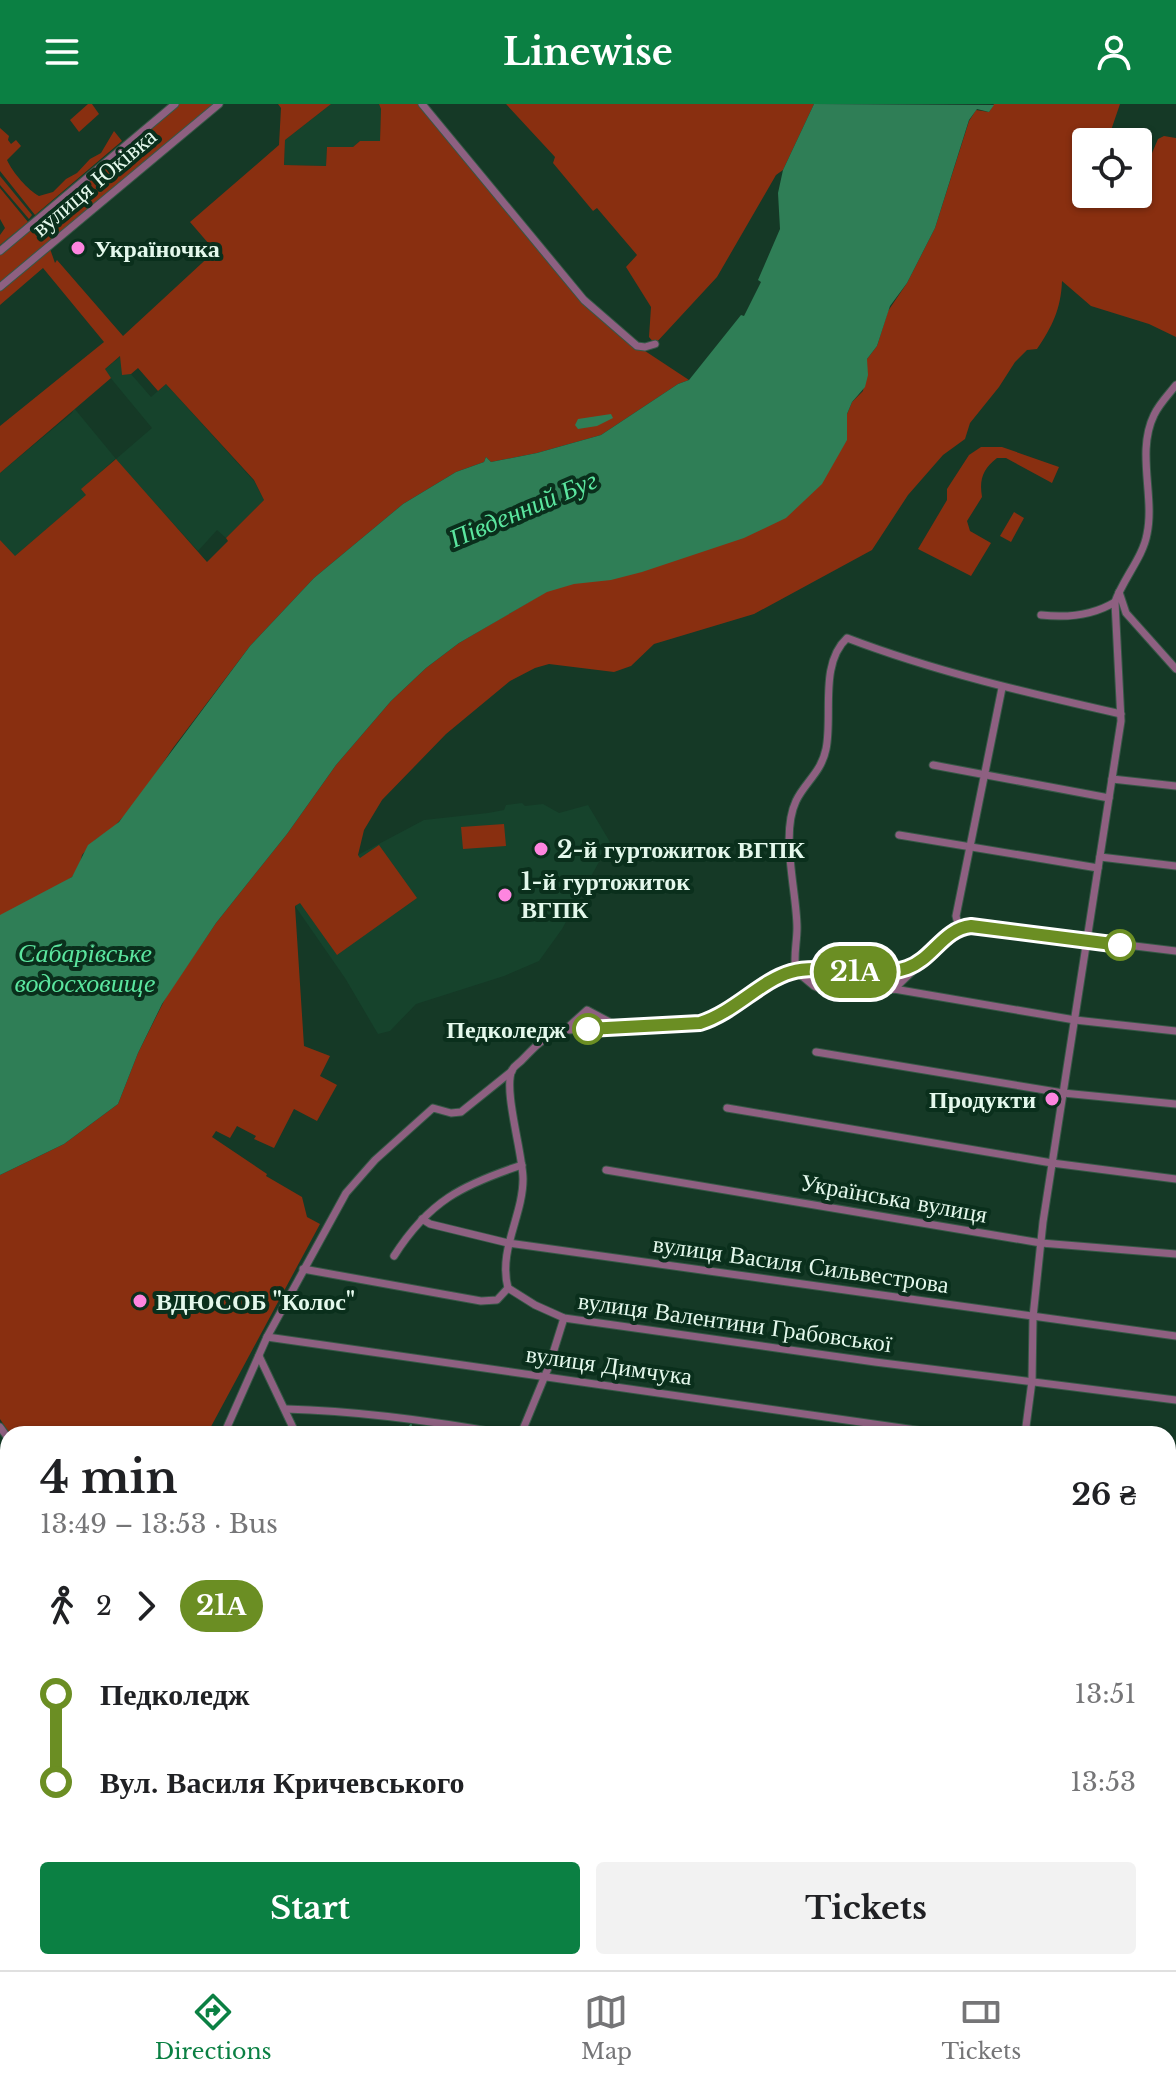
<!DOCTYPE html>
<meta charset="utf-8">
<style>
:root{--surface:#fff;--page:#f2f2f2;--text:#202124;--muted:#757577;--line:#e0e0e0;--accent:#0b8043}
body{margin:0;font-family:"Libre Baskerville",serif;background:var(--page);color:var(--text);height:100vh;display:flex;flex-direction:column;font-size:30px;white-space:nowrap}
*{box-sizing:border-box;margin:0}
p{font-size:26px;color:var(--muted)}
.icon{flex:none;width:44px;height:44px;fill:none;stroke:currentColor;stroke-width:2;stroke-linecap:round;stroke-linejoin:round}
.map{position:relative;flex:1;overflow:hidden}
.drawer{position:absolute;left:0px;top:1322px;width:1176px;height:544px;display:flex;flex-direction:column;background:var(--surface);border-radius:24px 24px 0 0;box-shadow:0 2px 6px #0004}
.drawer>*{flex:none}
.badge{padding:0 16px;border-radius:26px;font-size:28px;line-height:52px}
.controls{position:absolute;left:1072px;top:24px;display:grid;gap:16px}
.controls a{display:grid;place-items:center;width:80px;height:80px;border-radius:8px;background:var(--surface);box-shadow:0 2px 6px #0004;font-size:40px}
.map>.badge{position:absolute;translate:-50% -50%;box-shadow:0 0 0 4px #fff}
.legs{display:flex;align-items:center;gap:12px;height:88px;padding:0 40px;font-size:26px}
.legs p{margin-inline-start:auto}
.headline{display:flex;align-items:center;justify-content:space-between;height:136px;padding:0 40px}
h1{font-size:44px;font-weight:800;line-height:60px}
.button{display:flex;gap:16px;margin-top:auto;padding:16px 40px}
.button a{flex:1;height:92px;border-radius:8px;background:var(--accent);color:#fff;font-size:32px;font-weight:800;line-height:92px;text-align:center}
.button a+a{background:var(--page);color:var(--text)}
ul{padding:0 40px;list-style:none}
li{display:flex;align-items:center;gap:28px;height:88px;font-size:30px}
li i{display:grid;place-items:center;width:12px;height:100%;margin:0 10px;background:currentColor}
li i::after{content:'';width:20px;height:20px;margin:-10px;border:6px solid;border-radius:50%;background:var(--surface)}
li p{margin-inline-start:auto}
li:first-child i{background:linear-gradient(#0000 50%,currentColor 0)}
li:last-child i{background:linear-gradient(currentColor 50%,#0000 0)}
header{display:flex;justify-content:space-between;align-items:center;height:104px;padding:0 40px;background:var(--accent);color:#fff;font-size:36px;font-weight:800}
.tabs{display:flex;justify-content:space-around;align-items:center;height:112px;border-top:2px solid var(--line);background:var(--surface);font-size:22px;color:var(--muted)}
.tabs a{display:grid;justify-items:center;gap:4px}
.tabs .active{color:var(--accent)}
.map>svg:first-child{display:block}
.built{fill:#16432c}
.green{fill:#892f10}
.water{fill:#2f7e56}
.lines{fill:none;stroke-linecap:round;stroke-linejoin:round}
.stream{stroke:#2f7e56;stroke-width:2}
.minor-casing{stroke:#365846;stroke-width:9}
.minor{stroke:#8e6081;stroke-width:7}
.line-1-casing{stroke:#fff;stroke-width:18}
.line-1{stroke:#6b8e23;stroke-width:12}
.poi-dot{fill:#fe85df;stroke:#0a2f1c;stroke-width:3}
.stop-1-dot{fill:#fff;stroke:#6b8e23;stroke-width:4}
.labels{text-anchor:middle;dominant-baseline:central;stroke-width:8;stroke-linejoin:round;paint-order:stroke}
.street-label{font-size:24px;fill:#e4f8ec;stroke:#0a2f1c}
.poi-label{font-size:24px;font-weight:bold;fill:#e4f8ec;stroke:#0a2f1c;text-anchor:start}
.stop-label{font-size:24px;font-weight:bold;fill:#e4f8ec;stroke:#0a2f1c;text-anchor:end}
.water-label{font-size:26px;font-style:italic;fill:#5be69f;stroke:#0a2f1c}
</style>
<header><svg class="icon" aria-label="menu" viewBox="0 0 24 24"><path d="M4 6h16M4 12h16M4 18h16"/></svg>Linewise<svg class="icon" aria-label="person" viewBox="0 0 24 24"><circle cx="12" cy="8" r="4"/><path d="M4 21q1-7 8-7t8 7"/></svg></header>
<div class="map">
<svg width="1176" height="1866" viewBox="0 0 1176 1866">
<rect width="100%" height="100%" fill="#153926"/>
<g class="built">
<polygon points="331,0 379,0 381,5 380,37 360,37 353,43 327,43 326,62 284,61 285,36"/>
<polygon points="121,252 122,270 131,270 151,293 166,280 254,377 264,396 226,434 217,426 198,447 115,355 82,385 87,391 14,453 0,436 0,369 72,309 74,304 116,355 152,324 104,266"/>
<polygon points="522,699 525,702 543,700 559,709 588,701 610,738 562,825 539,857 504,872 416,900 390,927 378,930 345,874 295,802 359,755 358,751 424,716 488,709 504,706 506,701"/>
</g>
<g class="green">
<polygon points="88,0 92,0 99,10 79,28 70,16"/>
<polygon points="175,0 219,0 49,142 55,159 57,156 123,232 215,147 190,118 279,41 281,4 278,0 331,0 285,36 284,61 326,62 327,43 353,43 360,37 380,37 381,5 379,0 422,0 584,196 639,243 689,276 678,280 601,331 537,349 491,358 486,353 484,358 456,368 403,400 314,474 250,542 173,644 136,699 111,726 95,736 82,751 79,763 72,773 55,784 0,848 0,436 15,452 86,391 81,385 116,355 207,458 228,437 226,434 264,396 254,376 166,280 158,287 138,264 131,270 122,271 120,252 105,265 111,274 0,369 0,322 104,238 43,164 0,201 0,147"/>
<polygon points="506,0 814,0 783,66 776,71 717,173 655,240 649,233 651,203 626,163 637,151 597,104 593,107 553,59 555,53"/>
<path d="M994 0H1120L1107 38H1086V90H1138V82L1158 35 1164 32 1176 34V233L1149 220 1091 202 1062 177C1061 205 1052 223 1037 245L1027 246 1015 258 999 283 970 319 965 335 943 351 908 391 872 446 754 510 654 540 631 562 614 568 549 560 535 564 510 577 446 630 382 696 364 726 358 751 360 754 379 741 417 794 337 851 300 799 295 802 304 942 330 952 320 972 337 981 317 1017 294 1005 274 1044 254 1035 256 1032 237 1022 230 1034 216 1027 212 1033 267 1070 266 1072 302 1093 307 1113 320 1120 207 1330H10L0 1315V1071L64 1040 118 1000 138 949 167 891 216 819 287 730 336 661 391 597 426 564 459 539 539 492 543 478 846 324 847 310 852 298 863 287 867 255 877 242 888 207 907 179 935 124 969 17 976 6 989 8Z"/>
<path d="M0 24 9 32 8 36 11 40 16 36 21 42 7 56C13 69 28 86 39 92L53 88 66 75 77 69 90 55 101 49 114 27 122 37 35 111 0 67Z"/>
<polygon points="0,72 32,111 29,115 0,81"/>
<polygon points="0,84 28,118 0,141 0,131 5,124 0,115"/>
<path d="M981 343H1002L1059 363 1052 379 1006 354H997C983 365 979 375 982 393L967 417 970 427 991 439 971 472 918 445 947 396V385L969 351Z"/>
<polygon points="1014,408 1024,414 1011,438 1000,432"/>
<polygon points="504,720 506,742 463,745 461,723"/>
<polygon points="902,871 900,878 832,884 821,877 820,872"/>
<polygon points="174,1858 302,1858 308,1866 197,1866"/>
<polygon points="456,1858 873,1858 881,1866 443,1866"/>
</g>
<g class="water">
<polygon points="814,0 994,1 989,8 977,5 969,16 935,124 907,179 890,202 877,242 867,255 868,271 865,283 852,298 847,310 847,336 822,380 786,414 744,434 642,468 611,476 574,480 547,488 459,539 426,564 391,597 336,661 287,730 216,819 162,900 138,949 118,1000 64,1040 0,1071 0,811 72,773 88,741 119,718 250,542 314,474 403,400 456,368 484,358 486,353 491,358 537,349 601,331 678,280 689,276 741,211 744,212 761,178 758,176 780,125 778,89 783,66"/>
<polygon points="611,310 613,314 597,322 578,325 575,321 578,315"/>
<polygon points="0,1697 8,1713 8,1858 174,1858 197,1866 0,1866"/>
<path d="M312 1858H339C348 1865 365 1858 377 1858L372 1866H317Z"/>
<polygon points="873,1858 909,1858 919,1866 881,1866"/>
</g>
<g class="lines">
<g class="stream">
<polyline points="403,1330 411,1321"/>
<polyline points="431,1866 440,1858"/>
</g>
<g class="minor-casing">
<g id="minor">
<polyline points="422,0 584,196 637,242 645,243 655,240"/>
<polyline points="0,147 175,0"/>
<polyline points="0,183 219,0"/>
<polyline points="1119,488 1126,509 1176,565"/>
<path d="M1041 511C1067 514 1092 512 1115 498 1123 475 1143 453 1147 430 1155 392 1136 348 1154 311 1159 300 1169 290 1176 281"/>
<polyline points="933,661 1109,694"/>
<polyline points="1112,675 1176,682"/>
<polyline points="899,731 1098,764"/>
<polyline points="1100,753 1176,762"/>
<polyline points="959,824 956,812 1002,584"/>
<path d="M796 867C793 853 797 839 797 824 797 788 780 731 796 697 805 678 821 669 826 645 833 611 819 560 847 534 936 568 1028 589 1121 610"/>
<polyline points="796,867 814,882 831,890 894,885 1075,916 1176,927"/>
<polyline points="894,885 918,862"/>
<polyline points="565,926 587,906 619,923"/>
<polyline points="816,948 1063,989 1176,1000"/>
<polyline points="727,1004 1052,1059 1176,1075"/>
<polyline points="606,1066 1041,1139 1176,1150"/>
<polyline points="422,1115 430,1120 508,1139 1176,1232"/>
<path d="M394 1152C429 1097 462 1081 522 1061"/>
<polyline points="303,1165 481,1197 497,1196 508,1184 535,1201 564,1214 875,1258 1176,1296"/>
<path d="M508 1184C498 1146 523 1112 523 1075 523 1050 503 986 512 966 514 962 518 960 521 957 540 938 539 936 565 926 603 924 685 928 717 913 743 902 763 876 790 868 820 859 863 874 895 868 933 861 938 826 971 822L1176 847"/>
<polyline points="267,1233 944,1330"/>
<polyline points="259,1252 296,1330"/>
<path d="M286 1305C361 1307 433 1317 506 1330"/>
<polyline points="0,1323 8,1334"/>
<polyline points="224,1330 267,1233 346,1089 375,1056 433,1004 451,1009 461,1008 512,967"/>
<polyline points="521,1330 549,1262 564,1214"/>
<polyline points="1025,1330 1032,1277 1033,1213 1043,1118 1121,617 1115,498"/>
<polyline points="1168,1357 1176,1358"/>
<polyline points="1168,1467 1176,1420"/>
<polyline points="1168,1489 1176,1490"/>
<polyline points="0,1507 8,1528"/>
<polyline points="1168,1530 1172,1532 1173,1542 1168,1553"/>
<polyline points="943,1858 958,1866"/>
<polyline points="1168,1858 1176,1860"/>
<polyline points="989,1866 993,1858"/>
</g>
</g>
<use href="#minor" class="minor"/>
</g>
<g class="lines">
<g class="line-1-casing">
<path id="line-1" d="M588 925 700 919C735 908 760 877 791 868 824 858 870 877 907 864 933 855 943 825 971 822L1120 841"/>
</g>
<use href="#line-1" class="line-1"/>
</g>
<g class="poi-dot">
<circle cx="78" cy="144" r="8"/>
<circle cx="541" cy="745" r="8"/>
<circle cx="505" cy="791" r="8"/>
<circle cx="1052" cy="995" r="8"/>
<circle cx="140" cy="1197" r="8"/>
</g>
<g class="stop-1-dot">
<circle cx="1120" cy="841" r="14"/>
<circle cx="588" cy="925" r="14"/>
</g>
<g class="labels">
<g class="street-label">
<text transform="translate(94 78) rotate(-40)">вулиця Юківка</text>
<text transform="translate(894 1094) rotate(10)">Українська вулиця</text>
<text transform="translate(801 1160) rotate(8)">вулиця Василя Сильвестрова</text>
<text transform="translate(735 1218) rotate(8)">вулиця Валентини Грабовської</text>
<text transform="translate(609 1261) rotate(8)">вулиця Димчука</text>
</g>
<g class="poi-label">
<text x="94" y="144">Україночка</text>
<text x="557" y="745">2-й гуртожиток ВГПК</text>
<text x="521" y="777">1-й гуртожиток<tspan x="521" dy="28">ВГПК</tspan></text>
<text x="1036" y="995" text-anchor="end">Продукти</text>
<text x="156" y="1197">ВДЮСОБ "Колос"</text>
</g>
<g class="stop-label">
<text x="566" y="925">Педколедж</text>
</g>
<g class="water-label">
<text transform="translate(523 405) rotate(-23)">Південний Буг</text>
<text x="85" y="849">Сабарівське<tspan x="85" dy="30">водосховище</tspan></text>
</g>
</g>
</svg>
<div class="controls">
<a><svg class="icon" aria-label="locate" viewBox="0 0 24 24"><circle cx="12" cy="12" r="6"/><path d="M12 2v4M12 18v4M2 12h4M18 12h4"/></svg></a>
</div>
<b class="badge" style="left:855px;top:868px;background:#6b8e23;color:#fff">21А</b>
<section class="drawer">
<div class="headline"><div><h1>4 min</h1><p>13:49 – 13:53 · Bus</p></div><b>26 ₴</b></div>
<div class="legs"><svg class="icon" aria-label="walk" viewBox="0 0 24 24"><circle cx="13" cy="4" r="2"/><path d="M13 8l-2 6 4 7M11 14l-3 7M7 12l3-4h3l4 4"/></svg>2<svg class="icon" aria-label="forward" viewBox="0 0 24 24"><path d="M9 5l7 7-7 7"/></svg><b class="badge" style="background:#6b8e23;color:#fff">21А</b></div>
<ul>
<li><i style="color:#6b8e23"></i><b>Педколедж</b><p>13:51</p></li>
<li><i style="color:#6b8e23"></i><b>Вул. Василя Кричевського</b><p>13:53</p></li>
</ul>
<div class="button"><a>Start</a><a>Tickets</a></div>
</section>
</div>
<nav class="tabs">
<a class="active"><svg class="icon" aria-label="directions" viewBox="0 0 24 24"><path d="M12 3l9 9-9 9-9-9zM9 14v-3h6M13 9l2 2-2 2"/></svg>Directions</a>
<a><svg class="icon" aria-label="map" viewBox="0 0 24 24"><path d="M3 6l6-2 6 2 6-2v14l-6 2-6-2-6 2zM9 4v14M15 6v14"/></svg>Map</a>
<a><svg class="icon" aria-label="tickets" viewBox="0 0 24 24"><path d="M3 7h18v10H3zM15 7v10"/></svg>Tickets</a>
</nav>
